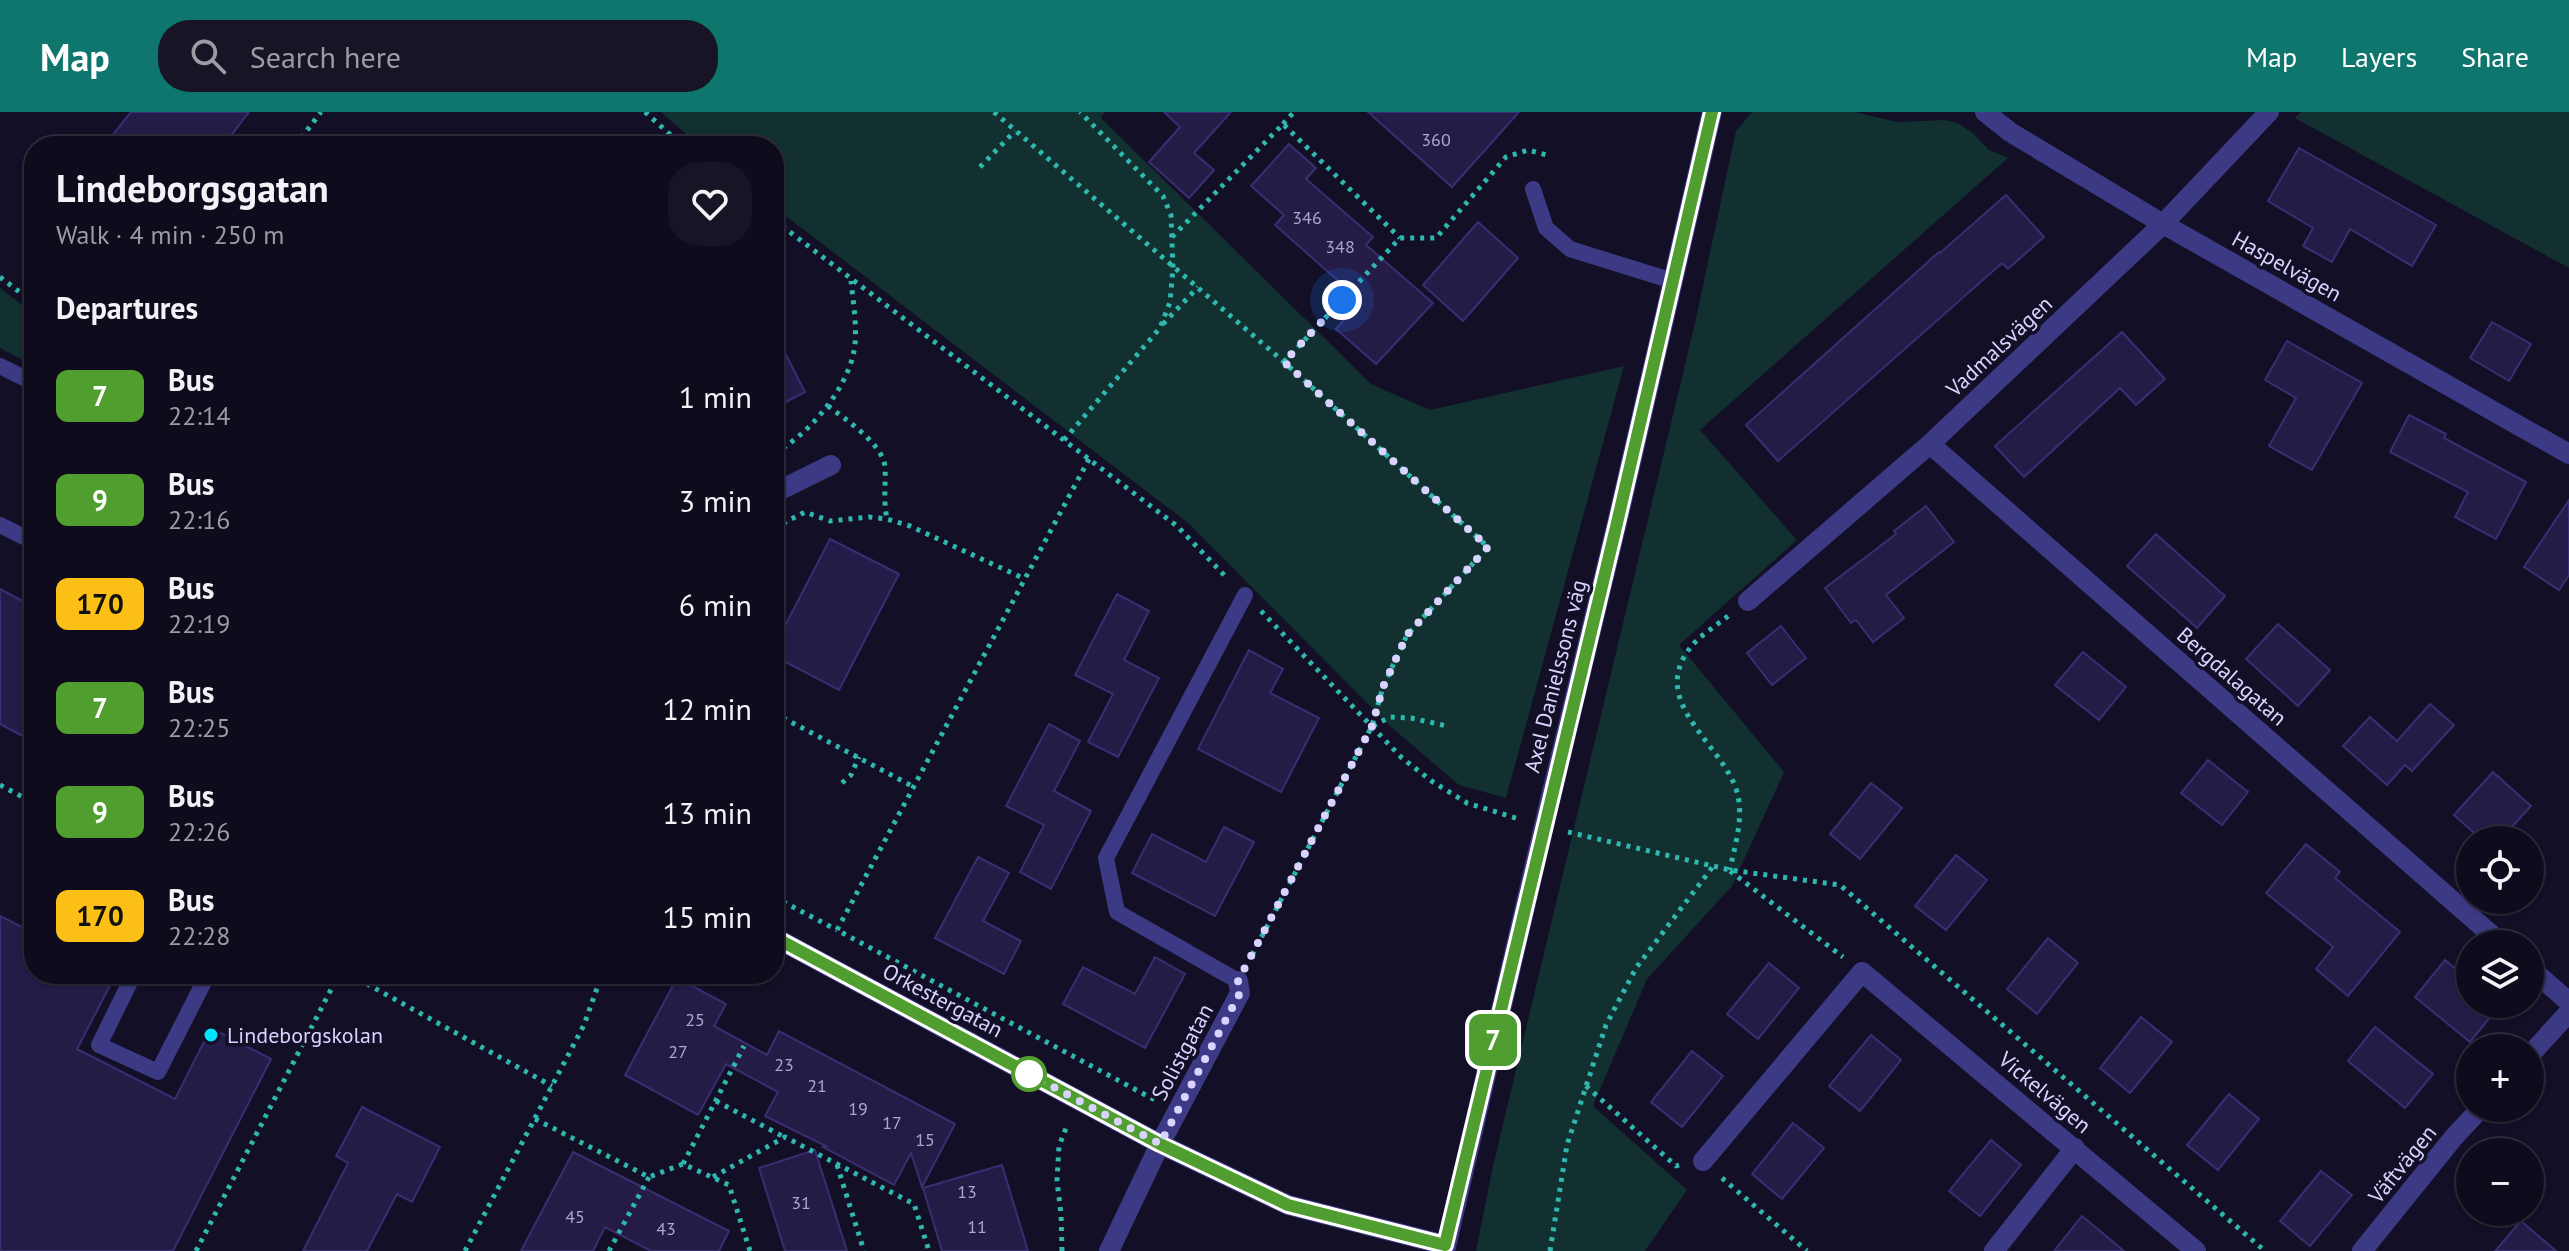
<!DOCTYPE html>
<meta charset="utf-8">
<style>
:root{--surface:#0e0b1c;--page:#171425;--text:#f1f3f6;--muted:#9b9ba3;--line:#2e2b3b;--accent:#0f766e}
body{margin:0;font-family:"PT Sans",sans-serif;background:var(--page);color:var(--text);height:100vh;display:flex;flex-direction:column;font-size:30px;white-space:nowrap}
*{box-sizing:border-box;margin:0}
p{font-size:26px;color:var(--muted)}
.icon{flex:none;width:44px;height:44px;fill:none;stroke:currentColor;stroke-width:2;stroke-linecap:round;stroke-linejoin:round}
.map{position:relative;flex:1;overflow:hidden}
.sheet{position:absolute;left:24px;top:24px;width:760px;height:848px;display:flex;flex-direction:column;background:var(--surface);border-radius:32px;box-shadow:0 2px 6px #0004,0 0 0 2px var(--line)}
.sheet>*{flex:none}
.badge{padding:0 16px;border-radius:12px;font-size:28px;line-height:52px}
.buttons{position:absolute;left:2456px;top:714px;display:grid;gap:16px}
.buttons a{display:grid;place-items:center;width:88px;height:88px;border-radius:50%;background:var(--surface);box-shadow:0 2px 6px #0004,0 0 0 2px var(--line);font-size:40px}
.you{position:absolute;width:40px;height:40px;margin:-20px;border:6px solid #fff;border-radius:50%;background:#1a73e8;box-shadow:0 0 0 12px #1a73e833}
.map>.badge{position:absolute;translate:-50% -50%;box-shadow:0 0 0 4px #fff}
h2{padding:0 32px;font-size:30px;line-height:72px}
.round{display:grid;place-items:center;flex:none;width:84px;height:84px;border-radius:32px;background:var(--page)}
.head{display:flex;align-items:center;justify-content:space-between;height:136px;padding:0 32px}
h1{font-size:38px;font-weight:800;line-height:60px}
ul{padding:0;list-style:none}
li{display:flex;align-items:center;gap:24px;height:104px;padding:0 32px}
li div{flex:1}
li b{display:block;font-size:30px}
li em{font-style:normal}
li .badge{min-width:88px;font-weight:700;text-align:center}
header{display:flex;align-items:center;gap:48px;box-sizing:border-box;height:112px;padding:0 40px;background:var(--accent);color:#fff}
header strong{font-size:38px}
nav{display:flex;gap:44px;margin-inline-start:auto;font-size:28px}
.search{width:560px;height:72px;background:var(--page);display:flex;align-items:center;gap:20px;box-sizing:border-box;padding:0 28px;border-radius:32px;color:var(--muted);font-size:30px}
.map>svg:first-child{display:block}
.green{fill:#12302f}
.building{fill:#241b47;stroke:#3b2d73;stroke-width:2}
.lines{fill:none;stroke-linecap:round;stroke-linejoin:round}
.path{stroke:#2fb8b0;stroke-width:5;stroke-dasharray:4 6;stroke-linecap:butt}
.service{stroke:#3d3a85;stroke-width:16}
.minor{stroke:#3d3a85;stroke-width:20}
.tertiary{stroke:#3d3a85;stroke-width:20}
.tertiary-bridge{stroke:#3d3a85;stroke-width:20}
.line-casing{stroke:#fff;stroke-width:18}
.line{stroke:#509e2f;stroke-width:12}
.walk{stroke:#d9d4ff;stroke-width:8;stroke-dasharray:0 14.4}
.poi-dot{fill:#00e5ff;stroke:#130f26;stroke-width:3}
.stop-dot{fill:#fff;stroke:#509e2f;stroke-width:4}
.labels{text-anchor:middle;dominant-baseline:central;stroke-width:7;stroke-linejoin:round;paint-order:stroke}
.number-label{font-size:18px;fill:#aca6d1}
.street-label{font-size:22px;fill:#d9d4ff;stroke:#130f26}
.poi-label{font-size:22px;fill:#d9d4ff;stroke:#130f26;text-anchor:start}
</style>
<header>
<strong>Map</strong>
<div class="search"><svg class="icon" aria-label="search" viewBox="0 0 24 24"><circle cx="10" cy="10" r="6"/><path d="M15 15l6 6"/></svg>Search here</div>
<nav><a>Map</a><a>Layers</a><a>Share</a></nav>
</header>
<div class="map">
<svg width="2569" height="1139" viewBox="0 0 2569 1139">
<rect width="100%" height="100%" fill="#130f26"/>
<g class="green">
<polygon points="661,0 1105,0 1101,6 1371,272 1430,298 1624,254 1506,686 1459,673 1391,615 1188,411 774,95 774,34 700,34"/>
<polygon points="1752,0 1855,0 1897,10 1945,8 1957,11 1973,21 1989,38 2008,46 1700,318 1797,428 1679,533 1784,660 1732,774 1647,867 1593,994 1687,1078 1645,1139 1476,1139 1493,1054 1695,211 1736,19"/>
<polygon points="2301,0 2569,0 2569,156 2295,6"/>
<polygon points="0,176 34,202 34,254 0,236"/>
</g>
<g class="building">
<polygon points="131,0 249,0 223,34 104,34"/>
<polygon points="1164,0 1231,0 1194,41 1214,58 1189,86 1149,50 1180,15"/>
<polygon points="1368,0 1519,0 1452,75"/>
<polygon points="1289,32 1316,56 1306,67 1373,125 1366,133 1433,191 1376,252 1336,217 1361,189 1275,113 1284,103 1251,74"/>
<polygon points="2299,36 2436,113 2412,154 2350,117 2332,150 2303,134 2313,116 2268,89"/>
<polygon points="2006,83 2044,125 2008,157 2002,151 1778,349 1746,313 1939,140 1940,141"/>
<polygon points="1478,110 1518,146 1463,209 1423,173"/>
<polygon points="2492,210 2531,232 2509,269 2470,246"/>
<polygon points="774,219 805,280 774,296"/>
<polygon points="2122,220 2165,267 2136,293 2120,276 2024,365 1995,334"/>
<polygon points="2287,229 2362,271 2312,358 2269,334 2296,286 2265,268"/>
<polygon points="2409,303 2446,322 2444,326 2526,370 2496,427 2455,405 2468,380 2390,340"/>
<polygon points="2569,388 2569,463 2559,478 2524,455"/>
<polygon points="1926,394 1954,430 1886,483 1904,506 1873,530 1856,508 1851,511 1825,476 1896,422 1894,419"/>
<polygon points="2156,422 2225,484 2197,516 2127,454"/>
<polygon points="830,427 899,462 839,578 774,544 774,535"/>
<polygon points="0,477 34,495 34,630 0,612"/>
<polygon points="1117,482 1149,499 1124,548 1159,566 1118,645 1088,630 1113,582 1075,563"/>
<polygon points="2278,512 2330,558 2298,594 2246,547"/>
<polygon points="1781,514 1806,546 1772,573 1747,541"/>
<polygon points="1249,538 1283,557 1270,581 1319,606 1281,680 1198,637"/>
<polygon points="2083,540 2126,575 2099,608 2055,573"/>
<polygon points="2430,592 2454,613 2412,659 2405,653 2387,673 2343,634 2370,605 2397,629"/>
<polygon points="1049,612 1080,629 1054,679 1091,699 1051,777 1020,760 1044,713 1006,694"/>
<polygon points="2208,648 2248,680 2222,713 2181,681"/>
<polygon points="2493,660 2531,694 2500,728 2482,728 2454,703"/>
<polygon points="1871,671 1902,696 1860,747 1830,722"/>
<polygon points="1224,715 1254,730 1215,804 1132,761 1152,722 1206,750"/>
<polygon points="2306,732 2340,760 2335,766 2400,820 2348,884 2316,857 2333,835 2266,781"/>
<polygon points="1956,743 1987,768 1946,818 1915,794"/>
<polygon points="978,745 1009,761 983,809 1021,829 1004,862 935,826"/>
<polygon points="0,804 34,821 34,862 116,862 77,937 175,987 211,916 271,947 173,1139 0,1139"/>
<polygon points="2048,826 2078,851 2037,902 2007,877"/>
<polygon points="1155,845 1185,862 1145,936 1063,892 1083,855 1135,882"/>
<polygon points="2445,848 2470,868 2470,892 2501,892 2470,930 2415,885"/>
<polygon points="1769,851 1799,876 1758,927 1727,902"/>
<polygon points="677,866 726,892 714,914 767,943 779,919 955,1012 922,1075 911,1041 894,1073 823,1035 826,1034 765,1004 778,980 726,952 698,1003 625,963"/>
<polygon points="2141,905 2172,930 2130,981 2100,956"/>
<polygon points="2375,915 2433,962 2405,996 2348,949"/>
<polygon points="1871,923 1901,948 1860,999 1829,974"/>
<polygon points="1692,939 1723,964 1682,1015 1651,990"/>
<polygon points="2229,982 2259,1007 2218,1058 2187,1033"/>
<polygon points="362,995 440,1035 412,1090 397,1082 367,1139 303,1139 348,1051 336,1044"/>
<polygon points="1793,1011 1824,1036 1782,1087 1752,1062"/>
<polygon points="1991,1028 2021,1053 1980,1104 1949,1079"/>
<polygon points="815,1038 847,1139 785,1139 759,1056"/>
<polygon points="573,1040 729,1119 719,1139 651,1139 605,1115 593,1139 521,1139"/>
<polygon points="1002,1053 1028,1139 942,1139 923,1076"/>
<polygon points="2321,1059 2352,1083 2310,1134 2280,1109"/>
<polygon points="2082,1104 2124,1139 2054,1139"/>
<polygon points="2521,1109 2556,1139 2495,1139"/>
</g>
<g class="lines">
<g class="path">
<polyline points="645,0 683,34"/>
<polyline points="994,0 1284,250 1488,435 1407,523 1383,575 1372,614 1250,847"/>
<polyline points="1283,12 1294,0"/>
<polyline points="295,34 321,0"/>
<polyline points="980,55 1015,19"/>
<polyline points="774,108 1177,414 1228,467"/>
<polyline points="1172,125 1283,12 1400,126"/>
<polyline points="0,165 34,191"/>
<polyline points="1163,212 1198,175"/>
<polyline points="1284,250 1400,126 1436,126 1506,45 1528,38 1547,43"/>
<path d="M828 294C845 307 883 332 885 355 886 373 883 387 887 407"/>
<polyline points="1064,328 1160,216 1170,190 1173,156 1171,103 1163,84 1080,0"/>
<path d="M774 341C809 323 847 277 854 239 858 217 853 190 851 169"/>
<polyline points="1089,347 837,818 1155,988"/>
<polyline points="774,416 805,400 830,409 869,405 887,407 910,414 1025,467"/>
<polyline points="1261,499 1402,646 1433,670 1467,691 1519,707"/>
<path d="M1728 504C1716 514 1699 524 1690 536 1645 595 1733 636 1739 690 1742 713 1734 736 1730 758"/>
<polyline points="774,601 914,675"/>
<polyline points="1373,614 1390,605 1411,606 1447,614"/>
<polyline points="842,671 851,663 859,645"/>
<polyline points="0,673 34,691"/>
<polyline points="1568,720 1730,758 1840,773 2265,1139"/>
<polyline points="1730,759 1843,845"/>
<polyline points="774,785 837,818"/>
<polyline points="349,862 552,974"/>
<polyline points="1586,974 1676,1054 1679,1053"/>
<polyline points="716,989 784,1025"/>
<polyline points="535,1007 649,1065 683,1052 729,1073 750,1139"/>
<polyline points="683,1052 744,934"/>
<polyline points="837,1053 864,1139"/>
<polyline points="713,1065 785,1025 914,1092 929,1139"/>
<polyline points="1722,1066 1807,1139"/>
<polyline points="196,1139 339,862"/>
<polyline points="465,1139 584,913 602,862"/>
<polyline points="609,1139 649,1065"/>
<polyline points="1062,1139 1061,1102 1057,1069 1059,1034 1068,1011"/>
<polyline points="1550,1139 1567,1033 1606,913 1636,856 1714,753"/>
</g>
<g class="service">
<polyline points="1533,77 1546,116 1570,137 1673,169"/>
<polyline points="0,254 34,271"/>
<polyline points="0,413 34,430"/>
<polyline points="134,862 99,933 158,960 208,862"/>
<polyline points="1238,869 1117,800 1106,746 1245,483"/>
</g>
<g class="minor">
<polyline points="1985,0 2010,20 2163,112 2569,342"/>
<polyline points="1930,332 2502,832"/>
<polyline points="774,381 831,353"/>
<polyline points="1748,489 1930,332 2163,112 2269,0"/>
<polyline points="774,825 1160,1032 1288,1093 1445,1133"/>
<polyline points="2530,856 2569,890"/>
<polyline points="2530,943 2569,900"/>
<polyline points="1703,1049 1862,860 2196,1139"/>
<polyline points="1109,1139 1160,1032 1240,881 1238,869"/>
<polyline points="1994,1139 2075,1036"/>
<polyline points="2362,1139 2454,1025 2481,996"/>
</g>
<g class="tertiary">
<polyline points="1552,680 1617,411 1712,0"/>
<polyline points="1445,1139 1535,752"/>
</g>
<polyline class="tertiary-bridge" points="1535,752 1552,680"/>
</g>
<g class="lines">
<g class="line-casing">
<polyline id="line" points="774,825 1160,1032 1288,1093 1445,1133 1617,411 1712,0"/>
</g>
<use href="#line" class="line"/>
<polyline class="walk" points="1029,962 1160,1032 1240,881 1238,869 1372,614 1383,575 1407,523 1488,435 1284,250 1342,188"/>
</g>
<circle class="poi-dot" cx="211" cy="923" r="8"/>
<circle class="stop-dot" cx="1029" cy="962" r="16"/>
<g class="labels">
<g class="number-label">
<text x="1436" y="27">360</text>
<text x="1307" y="105">346</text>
<text x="1340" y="134">348</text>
<text x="695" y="907">25</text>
<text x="678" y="939">27</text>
<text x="784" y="952">23</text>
<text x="817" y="973">21</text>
<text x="858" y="996">19</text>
<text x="892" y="1010">17</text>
<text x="925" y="1027">15</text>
<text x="967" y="1079">13</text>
<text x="801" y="1090">31</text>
<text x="575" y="1104">45</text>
<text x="977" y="1114">11</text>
<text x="666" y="1116">43</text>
</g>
<g class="street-label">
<text transform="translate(2287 154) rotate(29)">Haspelvägen</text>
<text transform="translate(1999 234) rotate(-43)">Vadmalsvägen</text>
<text transform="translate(1555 564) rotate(-76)">Axel Danielssons väg</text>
<text transform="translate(2232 564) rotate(41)">Bergdalagatan</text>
<text transform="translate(943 888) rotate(28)">Orkestergatan</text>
<text transform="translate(1182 940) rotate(-62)">Solistgatan</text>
<text transform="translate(2045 980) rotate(40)">Vickelvägen</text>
<text transform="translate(2402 1052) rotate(-51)">Väftvägen</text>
</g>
<g class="poi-label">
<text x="227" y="923">Lindeborgskolan</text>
</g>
</g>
</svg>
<div class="buttons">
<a><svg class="icon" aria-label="locate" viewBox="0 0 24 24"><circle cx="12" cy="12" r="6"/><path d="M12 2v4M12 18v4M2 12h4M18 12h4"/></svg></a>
<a><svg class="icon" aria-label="layers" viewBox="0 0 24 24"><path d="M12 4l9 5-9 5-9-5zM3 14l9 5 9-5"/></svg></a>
<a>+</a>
<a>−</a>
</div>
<div class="you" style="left:1342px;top:188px"></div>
<b class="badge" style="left:1493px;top:928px;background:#509e2f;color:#fff">7</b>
<section class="sheet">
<div class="head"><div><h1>Lindeborgsgatan</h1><p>Walk · 4 min · 250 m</p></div><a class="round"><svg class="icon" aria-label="heart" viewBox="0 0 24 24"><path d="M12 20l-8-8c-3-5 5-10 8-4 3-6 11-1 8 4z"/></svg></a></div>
<h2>Departures</h2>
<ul>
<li><span class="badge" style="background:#509e2f;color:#fff">7</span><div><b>Bus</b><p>22:14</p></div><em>1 min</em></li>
<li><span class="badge" style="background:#509e2f;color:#fff">9</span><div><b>Bus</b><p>22:16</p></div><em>3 min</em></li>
<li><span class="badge" style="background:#fbbf15;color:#111">170</span><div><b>Bus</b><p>22:19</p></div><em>6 min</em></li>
<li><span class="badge" style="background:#509e2f;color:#fff">7</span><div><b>Bus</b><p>22:25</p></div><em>12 min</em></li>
<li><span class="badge" style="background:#509e2f;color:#fff">9</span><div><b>Bus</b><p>22:26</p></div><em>13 min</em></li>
<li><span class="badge" style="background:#fbbf15;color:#111">170</span><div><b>Bus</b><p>22:28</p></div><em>15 min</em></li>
</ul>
</section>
</div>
